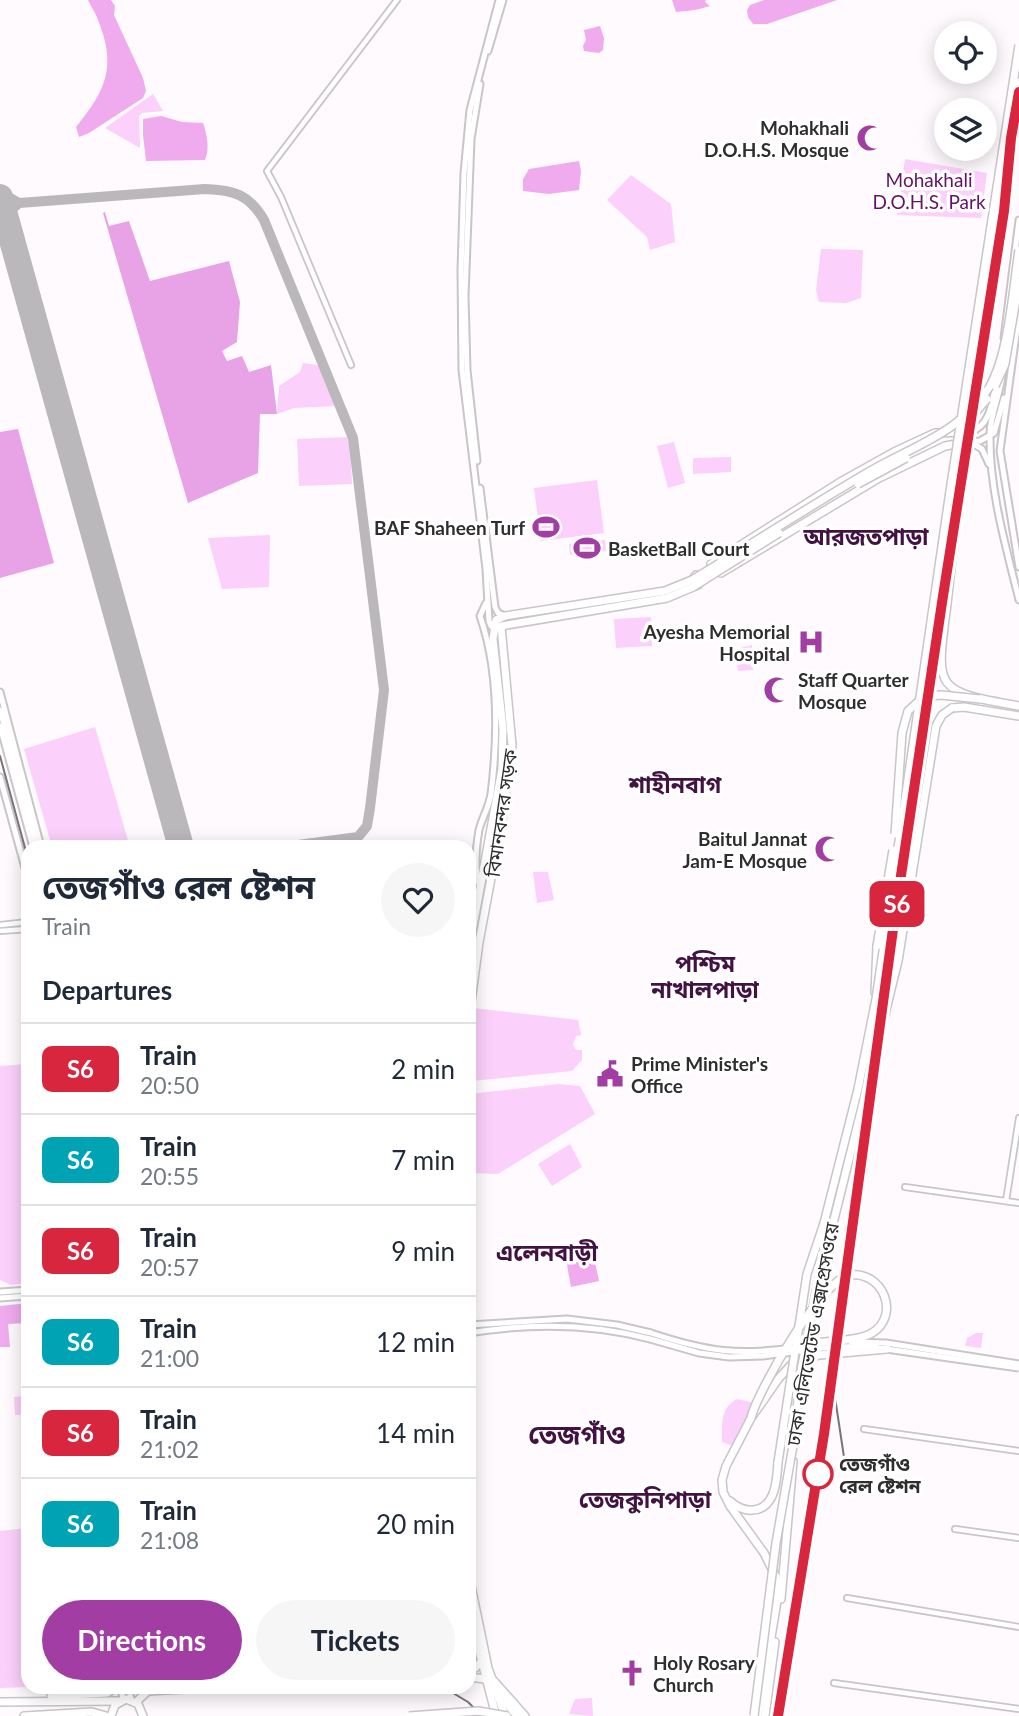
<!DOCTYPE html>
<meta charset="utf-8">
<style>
:root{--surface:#fff;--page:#f6f6f7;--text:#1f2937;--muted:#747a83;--line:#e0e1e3;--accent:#a23ea3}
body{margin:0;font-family:Lato,"Noto Sans Bengali",sans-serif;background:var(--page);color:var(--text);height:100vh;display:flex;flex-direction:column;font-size:26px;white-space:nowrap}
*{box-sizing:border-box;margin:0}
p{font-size:23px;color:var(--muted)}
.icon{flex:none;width:38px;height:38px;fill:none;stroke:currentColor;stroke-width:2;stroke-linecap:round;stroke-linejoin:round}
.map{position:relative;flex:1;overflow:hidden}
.sheet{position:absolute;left:21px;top:840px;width:455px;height:854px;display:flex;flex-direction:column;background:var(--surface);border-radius:21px;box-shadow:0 4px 18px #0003}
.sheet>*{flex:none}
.badge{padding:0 14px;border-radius:10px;font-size:24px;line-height:46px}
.controls{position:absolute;left:934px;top:21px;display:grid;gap:14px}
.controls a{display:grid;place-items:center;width:63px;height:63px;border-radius:50%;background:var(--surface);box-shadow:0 4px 18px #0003;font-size:35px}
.map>.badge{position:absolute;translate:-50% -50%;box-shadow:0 0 0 4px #fff}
h2{padding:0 21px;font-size:26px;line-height:63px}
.round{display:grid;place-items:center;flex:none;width:74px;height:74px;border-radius:37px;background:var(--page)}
.summary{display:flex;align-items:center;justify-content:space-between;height:119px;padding:0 21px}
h1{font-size:33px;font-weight:700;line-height:52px}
.cta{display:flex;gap:14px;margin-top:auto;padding:14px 21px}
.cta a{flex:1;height:80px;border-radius:42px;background:var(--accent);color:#fff;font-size:28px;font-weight:700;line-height:80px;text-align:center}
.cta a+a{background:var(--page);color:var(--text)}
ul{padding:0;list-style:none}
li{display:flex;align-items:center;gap:21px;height:91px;padding:0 21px;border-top:2px solid var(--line)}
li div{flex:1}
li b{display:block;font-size:26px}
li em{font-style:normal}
li .badge{min-width:77px;font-weight:700;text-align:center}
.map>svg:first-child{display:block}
.green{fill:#fbd0fa}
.forest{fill:#e7a3e6}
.water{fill:#efabee}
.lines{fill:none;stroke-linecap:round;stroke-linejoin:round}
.taxiway{stroke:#bab8ba;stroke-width:10}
.runway{stroke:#bab8ba;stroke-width:26}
.minor-casing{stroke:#c9c5c9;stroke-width:8}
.major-casing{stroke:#c9c5c9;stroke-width:9}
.highway-casing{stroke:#c9c5c9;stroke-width:10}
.minor{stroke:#fff;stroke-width:4.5}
.major{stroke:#fff;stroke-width:5}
.highway{stroke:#fff;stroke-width:7}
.tram{stroke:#777577;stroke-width:2}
.rail{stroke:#777577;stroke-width:2}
.major-bridge-casing{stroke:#c9c5c9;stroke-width:9;stroke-linecap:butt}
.highway-bridge-casing{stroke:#c9c5c9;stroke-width:10;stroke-linecap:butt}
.major-bridge{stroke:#fff;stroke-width:5}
.highway-bridge{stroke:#fff;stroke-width:7}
.line-casing{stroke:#fff;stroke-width:16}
.line{stroke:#d7263d;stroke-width:10}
.stop-dot{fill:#fff;stroke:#d7263d;stroke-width:3.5}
.labels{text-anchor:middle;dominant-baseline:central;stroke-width:7;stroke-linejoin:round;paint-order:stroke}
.poi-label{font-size:19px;font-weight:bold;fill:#2f2e2f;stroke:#fff;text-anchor:end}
.park-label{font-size:19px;fill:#631265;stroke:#fff}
.street-label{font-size:19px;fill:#2f2e2f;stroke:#fff}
.stop-label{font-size:19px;font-weight:bold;fill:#2f2e2f;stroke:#fff;text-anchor:start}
.quarter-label{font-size:23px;font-weight:bold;fill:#421243;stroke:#fff}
.district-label{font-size:26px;font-weight:bold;fill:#421243;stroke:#fff}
</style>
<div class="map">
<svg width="1019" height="1716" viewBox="0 0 1019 1716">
<rect width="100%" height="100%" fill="#fefafe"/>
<g class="green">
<polygon points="153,94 163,111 142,113 139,116 140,148 105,128"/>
<polygon points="905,159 987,173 981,218 897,215"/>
<polygon points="631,175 671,204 675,242 650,250 647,237 607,200"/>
<polygon points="821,249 863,250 861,298 846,303 819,302 816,290"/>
<polygon points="303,363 319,365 337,406 294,408 277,414 279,386 300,372"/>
<polygon points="350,437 352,484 299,486 297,439"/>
<polygon points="674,442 685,483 668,488 657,446"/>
<polygon points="731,457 731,472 693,474 693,458"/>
<polygon points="597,480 604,533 541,541 534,488"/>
<polygon points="270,535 269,587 222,589 208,538"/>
<polygon points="605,540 606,551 570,555 569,544"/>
<polygon points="651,617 652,646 616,648 614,619"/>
<polygon points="752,645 753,670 738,671 736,649"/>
<polygon points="95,727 130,847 52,847 24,749"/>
<polygon points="533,872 548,872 554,900 537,903"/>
<polygon points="474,1008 578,1020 581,1035 576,1036 573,1045 576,1050 582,1050 582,1060 572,1071 472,1081 469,1078 469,1035"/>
<polygon points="28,1064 28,1283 11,1285 0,1280 0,1066"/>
<polygon points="559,1084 580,1086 595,1114 498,1174 469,1173 469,1094"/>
<polygon points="570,1144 582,1167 552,1186 538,1164"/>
<polygon points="976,1333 983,1333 981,1348 965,1346 967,1338"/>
<polygon points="24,1396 25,1415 15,1415 14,1397"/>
<path d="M737 1399 754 1403 733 1446 722 1442C722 1424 720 1408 737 1399Z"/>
<polygon points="28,1528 28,1687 0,1688 0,1531"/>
<polygon points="592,1698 593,1716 569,1714 575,1699"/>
</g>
<g class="forest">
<polygon points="105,212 109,226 129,221 150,281 229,261 240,302 237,342 222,351 227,361 242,356 249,372 271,365 277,414 260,414 258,473 188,503 103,213"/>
<polygon points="18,429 54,563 0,578 0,432"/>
</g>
<g class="water">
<path d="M88 0H111L115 6 114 15 143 78 146 91 143 98 89 133 79 137 76 127C106 90 117 67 98 20 96 13 91 7 88 0Z"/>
<path d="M672 0H706L705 2 710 6C698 10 688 11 676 12Z"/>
<polygon points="764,0 837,0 767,24 753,24 748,17 747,10 750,5"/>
<polygon points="600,26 604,38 603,50 599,53 584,51 583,46 586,40 584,30"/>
<path d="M161 116 182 122 203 123C207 134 210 149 205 160L146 161 143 135V119Z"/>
<polygon points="579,161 581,171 579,190 549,194 523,191 523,179 529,169"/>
<polygon points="592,1248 599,1281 571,1287 565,1254"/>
<polygon points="28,1303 28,1323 8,1324 10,1347 0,1347 0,1306"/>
</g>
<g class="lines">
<g class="taxiway">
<polyline points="0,192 19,203"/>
<path d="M7 221 11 210 19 203 205 189C233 190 249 194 264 220L353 438 384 690 370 808 367 826 358 837 283 847"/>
<polyline points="181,846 182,847"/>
</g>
<polyline class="runway" points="0,197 181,847"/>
<g class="minor-casing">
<g id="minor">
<polyline points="351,365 281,197 267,171 397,0"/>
<polyline points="0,925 28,922"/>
<polyline points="0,931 28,929"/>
<polyline points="905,1187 1019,1203"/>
<polyline points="1006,1201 1019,1118"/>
<polyline points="864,1429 1019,1451"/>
<polyline points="955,1529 1019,1538"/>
<polyline points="847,1598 1019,1627"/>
<polyline points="834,1683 1019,1709"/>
</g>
</g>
<g class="major-casing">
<g id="major">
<polyline points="488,51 503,0"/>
<polyline points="1019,313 1000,451 1019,567"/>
<polyline points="1004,338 1019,220"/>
<path d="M1002 376C1000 395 990 415 990 434 989 489 1006 547 1019 600"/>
<path d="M970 432C991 426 992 401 996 383"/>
<polyline points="968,442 980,441 994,433 1004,398"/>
<polyline points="972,443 982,449 989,464"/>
<polyline points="477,461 467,370 465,296 471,139 480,84"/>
<polyline points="480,488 495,607 498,613 505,616"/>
<polyline points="495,629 491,626 489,621 486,569 462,370 461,270 464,173 470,110 499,0"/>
<polyline points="0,692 41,847"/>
<polyline points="0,710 37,847"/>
<polyline points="0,726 33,847"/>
<polyline points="0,777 28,879"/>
<path d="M479 884C474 868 476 847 479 830 482 818 489 807 491 794 498 737 499 671 480 616L486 603"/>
<polyline points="0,1292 28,1290"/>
<polyline points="0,1298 28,1296"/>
<polyline points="469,1325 567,1319 617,1325 651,1333"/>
<path d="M469 1333C530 1323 590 1323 650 1339"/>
<polyline points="121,1687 123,1700"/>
<polyline points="128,1687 131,1699"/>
</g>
</g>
<g class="highway-casing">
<g id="highway">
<polyline points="711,564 842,481 894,452 935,433 970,432"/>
<polyline points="721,573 879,478 945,446 968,442"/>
<path d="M947 604C936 689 932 691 1019 706"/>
<polyline points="952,708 964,707 1019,716"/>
<polyline points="469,948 502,769 503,729 493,639 496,620 505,616 665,591 692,580 696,575"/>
<polyline points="875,992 877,946"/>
<polyline points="469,1017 479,942 502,820 512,745 501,626 667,598 698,585"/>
<path d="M730 1501C743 1513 763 1515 772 1496 777 1486 777 1473 778 1462"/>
<polyline points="469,1576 488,1668 505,1716"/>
<polyline points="781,1599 793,1461"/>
<polyline points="469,1612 496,1716"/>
<polyline points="469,1669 475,1668 481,1662"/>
<polyline points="469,1677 493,1680 525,1716"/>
<polyline points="132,1687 147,1687"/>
<polyline points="51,1696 107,1693 117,1687"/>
<polyline points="501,1697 517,1716"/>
<polyline points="0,1702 120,1701"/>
<polyline points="136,1702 148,1691 221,1687"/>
<polyline points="24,1716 92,1712 106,1716"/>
<polyline points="111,1716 115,1705 126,1699 138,1704 143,1716"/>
<polyline points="758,1716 777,1601 777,1579 764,1553 730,1506 723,1492 722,1480 726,1466 751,1418 779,1378 791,1365 819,1355"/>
<polyline points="765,1716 775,1642"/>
</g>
</g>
<use href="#minor" class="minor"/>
<use href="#major" class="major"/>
<use href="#highway" class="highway"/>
<polyline class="tram" points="775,1716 820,1433 939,596 1001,210 1007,137 1019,69"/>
<g class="rail">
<polyline points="0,756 28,859"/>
<polyline points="834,1391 844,1457"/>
<polyline points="197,1687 209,1687"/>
<polyline points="443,1687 468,1702 482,1716"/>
<polyline points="778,1716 824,1434 894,922 943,596 1005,210 1011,137 1019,91"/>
</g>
<g class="major-bridge-casing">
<g id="major-bridge">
<path d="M651 1333C708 1352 740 1356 799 1347"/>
<polyline points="650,1339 699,1353 729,1357 763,1356 822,1348 865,1346 1019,1368"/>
<polyline points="851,1342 886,1343 1019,1364"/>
</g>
</g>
<g class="highway-bridge-casing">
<g id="highway-bridge">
<polyline points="995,386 1005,364 1019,282"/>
<polyline points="967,422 987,399"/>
<polyline points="858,484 906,458"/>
<path d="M692 580C750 545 807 508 865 474 910 447 962 433 990 386 1009 352 1013 289 1019 250"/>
<polyline points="693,587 779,533"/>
<polyline points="947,604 958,504"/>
<polyline points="895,834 902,733 908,711 920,700 929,696 941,695 980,699"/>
<polyline points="877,946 893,850"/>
<polyline points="879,1038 898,961 936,726 942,715 952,708"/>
<polyline points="819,1355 887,1349"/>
<path d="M751 1418C758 1390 822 1279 850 1275 883 1271 901 1315 872 1333 857 1342 822 1341 803 1344"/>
<polyline points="778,1462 807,1274 824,1223 858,1089 876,999 950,491 1019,45"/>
<polyline points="409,1716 478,1711 507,1716"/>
<polyline points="754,1716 776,1543 794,1440 800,1379 816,1292 863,1103 874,1048 949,537 1019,82"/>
</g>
</g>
<use href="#major-bridge" class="major-bridge"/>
<use href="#highway-bridge" class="highway-bridge"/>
</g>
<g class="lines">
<g class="line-casing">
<polyline id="line" points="778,1716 824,1434 894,922 943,596 1004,211 1011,138 1019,92"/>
</g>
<use href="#line" class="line"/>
</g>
<defs>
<g id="mosque-bare" transform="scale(2.1)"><path d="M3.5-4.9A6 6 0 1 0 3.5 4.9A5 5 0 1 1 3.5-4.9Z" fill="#a23ea3" stroke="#fff" stroke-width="2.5" paint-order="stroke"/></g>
<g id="stadium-bare" transform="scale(2.1)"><path d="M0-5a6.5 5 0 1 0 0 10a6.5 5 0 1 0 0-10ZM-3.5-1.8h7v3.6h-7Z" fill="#a23ea3" stroke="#fff" stroke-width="2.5" paint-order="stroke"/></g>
<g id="hospital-bare" transform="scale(2.1)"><path d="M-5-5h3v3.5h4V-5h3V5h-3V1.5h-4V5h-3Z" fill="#a23ea3" stroke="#fff" stroke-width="2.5" paint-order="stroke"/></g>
<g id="civic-bare" transform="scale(2.1)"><path d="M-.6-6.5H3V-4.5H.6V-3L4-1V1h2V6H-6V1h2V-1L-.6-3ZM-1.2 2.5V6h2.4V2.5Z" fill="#a23ea3" stroke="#fff" stroke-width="2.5" paint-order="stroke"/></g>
<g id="church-bare" transform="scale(2.1)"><path d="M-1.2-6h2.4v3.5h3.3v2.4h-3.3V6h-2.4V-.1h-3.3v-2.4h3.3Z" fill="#a23ea3" stroke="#fff" stroke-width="2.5" paint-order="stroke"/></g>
</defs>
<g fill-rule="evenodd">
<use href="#mosque-bare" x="870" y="138"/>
<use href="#stadium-bare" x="546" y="527"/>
<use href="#stadium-bare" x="587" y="548"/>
<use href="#hospital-bare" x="811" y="642"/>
<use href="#mosque-bare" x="777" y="690"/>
<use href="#mosque-bare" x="828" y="849"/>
<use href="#civic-bare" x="610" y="1074"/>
<use href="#church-bare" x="632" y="1673"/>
</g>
<circle class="stop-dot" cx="818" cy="1474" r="14"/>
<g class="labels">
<g class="poi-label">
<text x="849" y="127">Mohakhali<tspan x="849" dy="22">D.O.H.S. Mosque</tspan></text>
<text x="525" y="527">BAF Shaheen Turf</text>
<text x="608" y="548" text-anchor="start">BasketBall Court</text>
<text x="790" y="631">Ayesha Memorial<tspan x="790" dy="22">Hospital</tspan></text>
<text x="798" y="679" text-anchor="start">Staff Quarter<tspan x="798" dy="22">Mosque</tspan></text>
<text x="807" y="838">Baitul Jannat<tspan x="807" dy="22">Jam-E Mosque</tspan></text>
<text x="631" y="1063" text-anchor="start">Prime Minister's<tspan x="631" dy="22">Office</tspan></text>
<text x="653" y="1662" text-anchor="start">Holy Rosary<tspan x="653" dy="22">Church</tspan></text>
</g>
<g class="park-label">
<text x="929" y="179">Mohakhali<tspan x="929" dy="22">D.O.H.S. Park</tspan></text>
</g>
<g class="street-label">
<text transform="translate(501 813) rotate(-82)">বিমানবন্দর সড়ক</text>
<text transform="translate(812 1334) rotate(-80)">ঢাকা এলিভেটেড এক্সপ্রেসওয়ে</text>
</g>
<g class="stop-label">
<text x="839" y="1463">তেজগাঁও<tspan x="839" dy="22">রেল ষ্টেশন</tspan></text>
</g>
<g class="quarter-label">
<text x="866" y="536">আরজতপাড়া</text>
<text x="675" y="784">শাহীনবাগ</text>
<text x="705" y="963">পশ্চিম<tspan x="705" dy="26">নাখালপাড়া</tspan></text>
<text x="547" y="1252">এলেনবাড়ী</text>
<text x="645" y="1499">তেজকুনিপাড়া</text>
</g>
<g class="district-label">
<text x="577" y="1434">তেজগাঁও</text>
</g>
</g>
</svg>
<div class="controls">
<a><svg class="icon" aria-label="locate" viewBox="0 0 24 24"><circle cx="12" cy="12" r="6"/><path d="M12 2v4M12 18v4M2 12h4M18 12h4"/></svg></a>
<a><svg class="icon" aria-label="layers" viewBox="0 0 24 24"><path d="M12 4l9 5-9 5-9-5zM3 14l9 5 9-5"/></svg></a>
</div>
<b class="badge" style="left:897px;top:904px;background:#d7263d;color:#fff">S6</b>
<section class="sheet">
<div class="summary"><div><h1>তেজগাঁও রেল ষ্টেশন</h1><p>Train</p></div><a class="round"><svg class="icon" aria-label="heart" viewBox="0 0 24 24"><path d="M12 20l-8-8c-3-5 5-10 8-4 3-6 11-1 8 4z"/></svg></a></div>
<h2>Departures</h2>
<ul>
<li><span class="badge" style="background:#d7263d;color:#fff">S6</span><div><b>Train</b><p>20:50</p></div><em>2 min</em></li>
<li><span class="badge" style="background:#00a3b4;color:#fff">S6</span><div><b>Train</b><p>20:55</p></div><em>7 min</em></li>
<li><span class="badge" style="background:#d7263d;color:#fff">S6</span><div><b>Train</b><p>20:57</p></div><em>9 min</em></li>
<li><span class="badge" style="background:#00a3b4;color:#fff">S6</span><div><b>Train</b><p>21:00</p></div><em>12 min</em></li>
<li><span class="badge" style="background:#d7263d;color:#fff">S6</span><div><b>Train</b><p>21:02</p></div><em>14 min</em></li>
<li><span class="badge" style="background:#00a3b4;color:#fff">S6</span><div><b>Train</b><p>21:08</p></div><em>20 min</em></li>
</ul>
<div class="cta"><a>Directions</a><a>Tickets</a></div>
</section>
</div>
